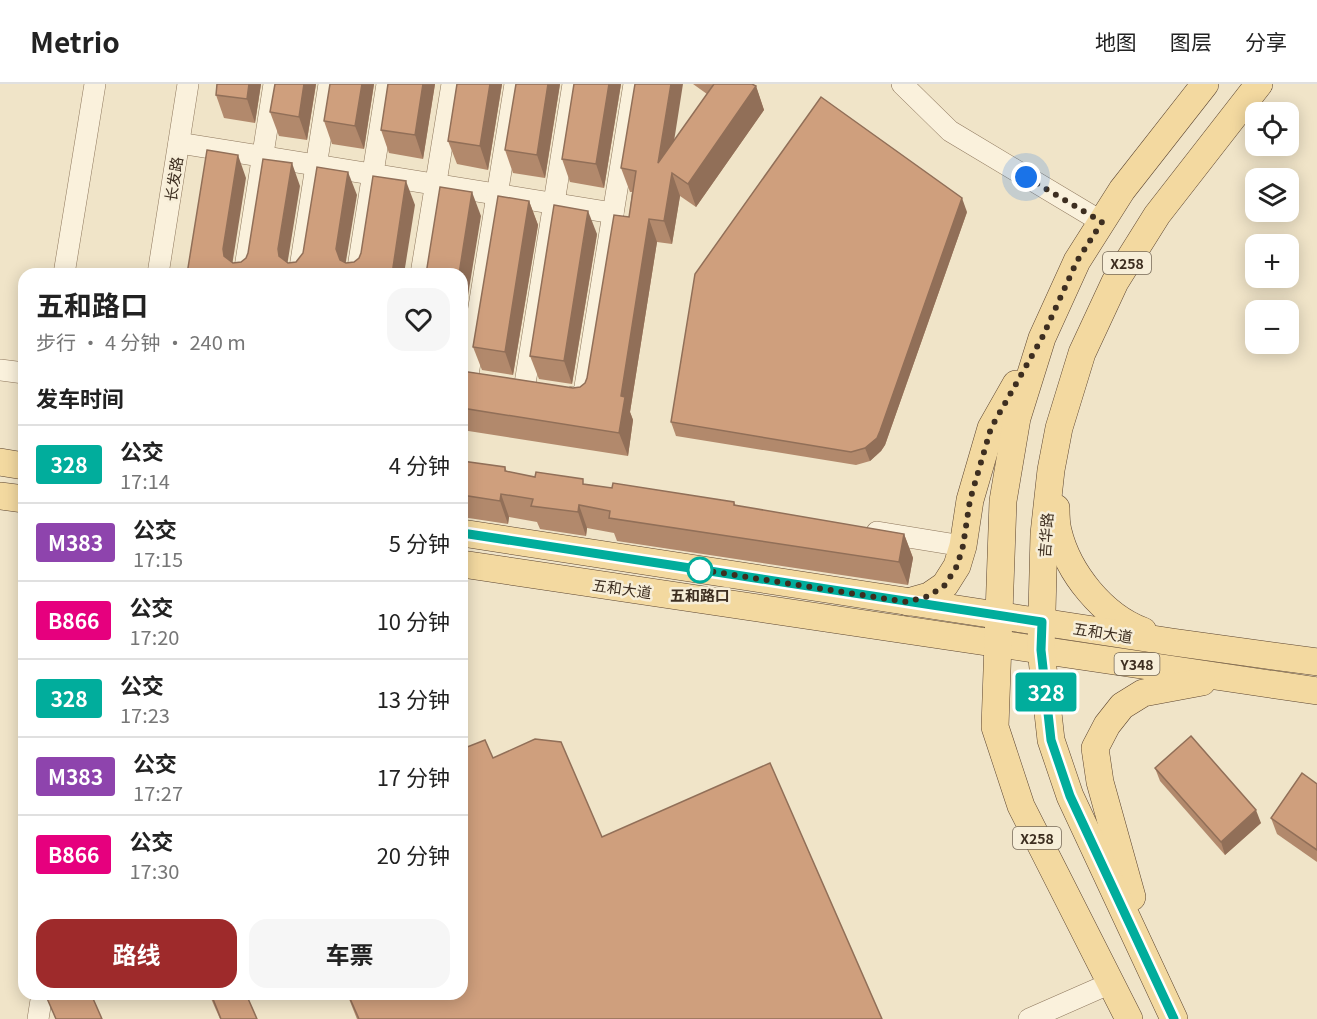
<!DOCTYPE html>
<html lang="zh">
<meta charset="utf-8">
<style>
:root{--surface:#fff;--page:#f6f6f6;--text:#222;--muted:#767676;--line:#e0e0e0;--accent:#9e2a2b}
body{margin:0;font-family:Georgia,"Noto Sans SC",serif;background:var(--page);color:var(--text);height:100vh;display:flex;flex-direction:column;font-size:22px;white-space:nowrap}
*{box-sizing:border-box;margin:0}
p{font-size:20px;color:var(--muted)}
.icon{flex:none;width:33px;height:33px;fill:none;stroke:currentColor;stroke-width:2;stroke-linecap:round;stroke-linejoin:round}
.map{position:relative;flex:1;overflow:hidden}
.drawer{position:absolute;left:18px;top:184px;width:450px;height:732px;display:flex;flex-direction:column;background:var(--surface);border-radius:18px;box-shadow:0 3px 15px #0003}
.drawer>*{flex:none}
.badge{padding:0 12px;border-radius:4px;font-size:21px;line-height:39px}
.tools{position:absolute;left:1245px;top:18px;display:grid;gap:12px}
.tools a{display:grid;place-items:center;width:54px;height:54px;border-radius:12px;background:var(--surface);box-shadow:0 3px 15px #0003;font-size:30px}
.you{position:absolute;width:30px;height:30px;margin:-15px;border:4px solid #fff;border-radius:50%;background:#1a73e8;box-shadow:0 0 0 9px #1a73e833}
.map>.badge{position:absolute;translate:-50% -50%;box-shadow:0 0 0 3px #fff}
h2{padding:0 18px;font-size:22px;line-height:54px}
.round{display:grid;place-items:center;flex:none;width:63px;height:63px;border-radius:18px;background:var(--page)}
.headline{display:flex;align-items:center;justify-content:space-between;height:102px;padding:0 18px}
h1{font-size:28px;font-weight:700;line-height:45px}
.button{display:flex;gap:12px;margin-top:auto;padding:12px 18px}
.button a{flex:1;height:69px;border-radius:18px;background:var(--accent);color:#fff;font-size:24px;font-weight:700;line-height:69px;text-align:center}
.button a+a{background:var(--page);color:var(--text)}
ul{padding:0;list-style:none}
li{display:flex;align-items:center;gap:18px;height:78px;padding:0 18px;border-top:2px solid var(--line)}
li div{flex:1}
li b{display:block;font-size:22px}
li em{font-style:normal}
li .badge{min-width:66px;font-weight:700;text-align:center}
header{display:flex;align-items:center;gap:36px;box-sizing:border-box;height:84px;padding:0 30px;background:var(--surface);border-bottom:2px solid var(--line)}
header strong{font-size:28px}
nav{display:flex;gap:33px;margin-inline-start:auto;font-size:21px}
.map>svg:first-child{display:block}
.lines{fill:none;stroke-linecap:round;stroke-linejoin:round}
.minor-casing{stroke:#8d765c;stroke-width:22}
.major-casing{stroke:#5b4430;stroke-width:28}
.minor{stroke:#faf1dc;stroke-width:21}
.major{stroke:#f3d9a0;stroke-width:27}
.wall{fill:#b2896c}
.shaded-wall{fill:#916f58}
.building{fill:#cf9f7d;stroke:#916f58;stroke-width:1.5}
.line-casing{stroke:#fff;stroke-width:14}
.line{stroke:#01ad9c;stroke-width:9}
.walk{stroke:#3d2e20;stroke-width:6;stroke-dasharray:0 10.8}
.stop-dot{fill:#fff;stroke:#01ad9c;stroke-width:3}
.labels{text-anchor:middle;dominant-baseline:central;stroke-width:5;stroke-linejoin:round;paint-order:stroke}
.shield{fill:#f7eed8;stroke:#756857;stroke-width:1.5}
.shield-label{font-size:14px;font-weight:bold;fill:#3d2e20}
.street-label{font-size:15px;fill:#3d2e20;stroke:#f7eed8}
.stop-label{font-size:15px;font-weight:bold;fill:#3d2e20;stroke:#f7eed8}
</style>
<header>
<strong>Metrio</strong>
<nav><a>地图</a><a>图层</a><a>分享</a></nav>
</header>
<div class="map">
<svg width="1317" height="935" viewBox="0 0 1317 935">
<rect width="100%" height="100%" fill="#f0e4c8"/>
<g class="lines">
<g class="minor-casing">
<g id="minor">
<polyline points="902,0 950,47 1102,138"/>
<polyline points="179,59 613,129"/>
<polyline points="64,190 95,0"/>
<polyline points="158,190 188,0"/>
<polyline points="244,190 274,0"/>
<polyline points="299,190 329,0"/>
<polyline points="357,190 387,0"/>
<polyline points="421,190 452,0"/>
<polyline points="0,286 24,289"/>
<polyline points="467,297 515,0"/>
<polyline points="524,306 573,0"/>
<polyline points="573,313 583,315 634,0"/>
<polyline points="877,448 963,462"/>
<polyline points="38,935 42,910"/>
<polyline points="1029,935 1111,899"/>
</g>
</g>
<g class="major-casing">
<g id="major">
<polyline points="0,378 24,382"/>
<polyline points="0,412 24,415"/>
<path d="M1056 424C1056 431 1056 439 1058 447 1068 489 1103 532 1143 547"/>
<polyline points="462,449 1172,558 1317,578"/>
<polyline points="462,480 1317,607"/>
<polyline points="908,518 929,512 945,501 957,482 963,462 970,416 991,344 1016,300"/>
<polyline points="1132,813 1100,698 1095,664 1107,641 1122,622 1143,609 1202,598"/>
<polyline points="1129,935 1021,722 995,643 1003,417 1017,334 1042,254 1077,177 1122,106 1205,0"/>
<polyline points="1174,935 1070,712 1051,656 1041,566 1044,450 1051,386 1059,344 1082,269 1115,198 1157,131 1259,0"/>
</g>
</g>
<use href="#minor" class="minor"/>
<use href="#major" class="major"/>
</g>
<g class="wall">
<polygon points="217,0 261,0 255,39 224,34 216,11"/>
<polygon points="275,0 316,0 307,56 279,52 270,28"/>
<polygon points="374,0 364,65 332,60 324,37"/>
<polygon points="388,0 435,0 423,75 389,69 381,46"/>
<polygon points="457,0 502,0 488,86 457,80 448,57"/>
<polygon points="516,0 560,0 545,94 513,89 505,66"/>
<polygon points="574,0 621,0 604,104 570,98 562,75"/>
<polygon points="693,0 752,0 756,2 764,26 696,123 680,112 672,160 657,158 630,328 633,336 628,372 462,346 462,287 573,304 580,303 585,299 587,294 629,133 632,108 630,108 621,84 674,57 707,10"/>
<polygon points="529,117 538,141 513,291 482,286 473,263"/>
<polygon points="967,128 885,361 881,367 870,377 856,381 676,352 671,338"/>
<polygon points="597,150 572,300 539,295 530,272"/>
<polygon points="462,377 505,383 507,388 535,393 612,404 734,418 736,422 904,450 913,474 908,501 617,457 614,449 587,444 586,452 540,445 537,438 509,433 508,440 462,433"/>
<polygon points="493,674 602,753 882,935 357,935 347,910 462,910"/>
<polygon points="1155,684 1261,739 1225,771 1160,697"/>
<polygon points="1317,700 1317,778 1277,750 1271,734"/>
<polygon points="209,910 246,910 257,935 220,935"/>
</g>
<g class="shaded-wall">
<polygon points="249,0 261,0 255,39 247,15"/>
<polygon points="304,0 316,0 307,56 299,33"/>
<polygon points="362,0 374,0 364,65 355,42"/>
<polygon points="423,0 435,0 423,75 415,51"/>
<polygon points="490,0 502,0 488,86 480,62"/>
<polygon points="548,0 560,0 545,94 537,71"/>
<polygon points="609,0 621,0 604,104 596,80"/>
<polygon points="671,0 683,0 667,102 658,79"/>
<polygon points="756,2 764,26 696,123 688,100"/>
<polygon points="238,71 246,94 231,188 224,172 223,165"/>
<polygon points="292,79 300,102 286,188 279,172 278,165"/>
<polygon points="348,88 357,111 344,189 336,165"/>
<polygon points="672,89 680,112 672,160 664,137"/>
<polygon points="406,97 415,121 404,190 392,190"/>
<polygon points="472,108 481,132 462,248 462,190 459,190"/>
<polygon points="962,114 967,128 885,361 881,367 870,377 865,364"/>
<polygon points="529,117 538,141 513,291 505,268"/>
<polygon points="588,127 597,150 572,300 564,277"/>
<polygon points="649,135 657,158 630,328 633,336 628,372 619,349 621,312"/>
<polygon points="501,410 509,433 508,440 500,417"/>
<polygon points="579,421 587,444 586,452 578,428"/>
<polygon points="904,450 913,474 908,501 899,478"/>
<polygon points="1256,726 1261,739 1225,771 1221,758"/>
</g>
<g class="building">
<polygon points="217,0 249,0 247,15 216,11"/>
<polygon points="275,0 304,0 299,33 270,28"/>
<polygon points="330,0 362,0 355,42 324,37"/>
<polygon points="388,0 423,0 415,51 381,46"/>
<polygon points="457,0 490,0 480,62 448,57"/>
<polygon points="516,0 548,0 537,71 505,66"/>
<polygon points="574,0 609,0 596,80 562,75"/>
<polygon points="635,0 671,0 658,79 714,0 752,0 756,2 688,100 672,89 664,137 649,135 621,312 625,313 619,349 462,324 462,287 573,304 580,303 585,299 587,294 614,131 629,133 636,87 621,84"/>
<polygon points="821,13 962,114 880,347 877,354 865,364 851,368 671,338 695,190"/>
<polygon points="207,66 238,71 223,165 224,172 233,179 241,178 246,174 248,169 263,75 292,79 278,165 279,172 288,179 296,178 303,169 317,83 348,88 336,165 340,176 346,179 354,178 359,174 361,169 373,92 406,97 392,190 187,190"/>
<polygon points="440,103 472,108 459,190 426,190"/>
<polygon points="498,112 529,117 505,268 473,263"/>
<polygon points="554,121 588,127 564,277 530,272"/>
<polygon points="462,377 505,383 505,387 535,393 536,388 583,395 583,400 612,404 613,399 734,418 734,421 904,450 899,478 609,434 610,427 579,421 578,428 531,422 533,415 501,410 500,417 462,411"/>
<polygon points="1191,652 1256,726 1221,758 1155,684"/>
<polygon points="535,655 561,658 602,753 770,679 882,935 359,935 348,910 462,910 462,665 485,656 493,674"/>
<polygon points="1302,689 1317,700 1317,766 1271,734"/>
<polygon points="49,910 91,910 102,935 56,935 46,912"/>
<polygon points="211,910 246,910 257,935 221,935"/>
</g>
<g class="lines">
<g class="line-casing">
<polyline id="line" points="462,449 1042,538 1041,566 1051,656 1070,712 1174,935"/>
</g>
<use href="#line" class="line"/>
<polyline class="walk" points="700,486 696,485 907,518 929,512 945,501 957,482 963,462 970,416 991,344 1042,254 1077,177 1102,138 1026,93"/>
</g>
<circle class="stop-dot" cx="700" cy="486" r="12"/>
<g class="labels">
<g class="shield">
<rect x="1103" y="168" width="48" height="22" rx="4.5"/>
<rect x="1114.5" y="569" width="45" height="22" rx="4.5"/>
<rect x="1013" y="743" width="48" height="22" rx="4.5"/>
</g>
<g class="shield-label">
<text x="1127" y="179">X258</text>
<text x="1137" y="580">Y348</text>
<text x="1037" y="754">X258</text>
</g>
<g class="street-label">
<text transform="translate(173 95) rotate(-81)">长发路</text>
<text transform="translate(1045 451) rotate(-86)">吉华路</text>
<text transform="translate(622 504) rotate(8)">五和大道</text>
<text transform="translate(1103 548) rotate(9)">五和大道</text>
</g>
<g class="stop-label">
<text x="700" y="510">五和路口</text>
</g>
</g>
</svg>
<div class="tools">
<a><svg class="icon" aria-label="locate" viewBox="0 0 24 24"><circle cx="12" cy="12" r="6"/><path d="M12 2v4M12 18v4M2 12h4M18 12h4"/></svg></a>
<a><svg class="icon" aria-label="layers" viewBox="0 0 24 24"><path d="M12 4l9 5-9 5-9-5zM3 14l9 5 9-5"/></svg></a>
<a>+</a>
<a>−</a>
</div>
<div class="you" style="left:1026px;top:93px"></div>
<b class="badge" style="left:1046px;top:608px;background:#01ad9c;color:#fff">328</b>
<section class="drawer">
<div class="headline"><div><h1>五和路口</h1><p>步行 · 4 分钟 · 240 m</p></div><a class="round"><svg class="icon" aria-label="heart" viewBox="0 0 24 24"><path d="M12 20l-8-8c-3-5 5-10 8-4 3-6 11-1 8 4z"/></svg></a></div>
<h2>发车时间</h2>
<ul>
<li><span class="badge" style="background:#01ad9c;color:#fff">328</span><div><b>公交</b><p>17:14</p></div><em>4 分钟</em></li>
<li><span class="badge" style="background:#8e44ad;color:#fff">M383</span><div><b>公交</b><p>17:15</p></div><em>5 分钟</em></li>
<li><span class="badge" style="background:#e6007e;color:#fff">B866</span><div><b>公交</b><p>17:20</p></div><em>10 分钟</em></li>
<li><span class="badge" style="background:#01ad9c;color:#fff">328</span><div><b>公交</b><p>17:23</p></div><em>13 分钟</em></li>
<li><span class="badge" style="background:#8e44ad;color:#fff">M383</span><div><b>公交</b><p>17:27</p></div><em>17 分钟</em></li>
<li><span class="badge" style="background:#e6007e;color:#fff">B866</span><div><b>公交</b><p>17:30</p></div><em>20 分钟</em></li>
</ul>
<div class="button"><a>路线</a><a>车票</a></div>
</section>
</div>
